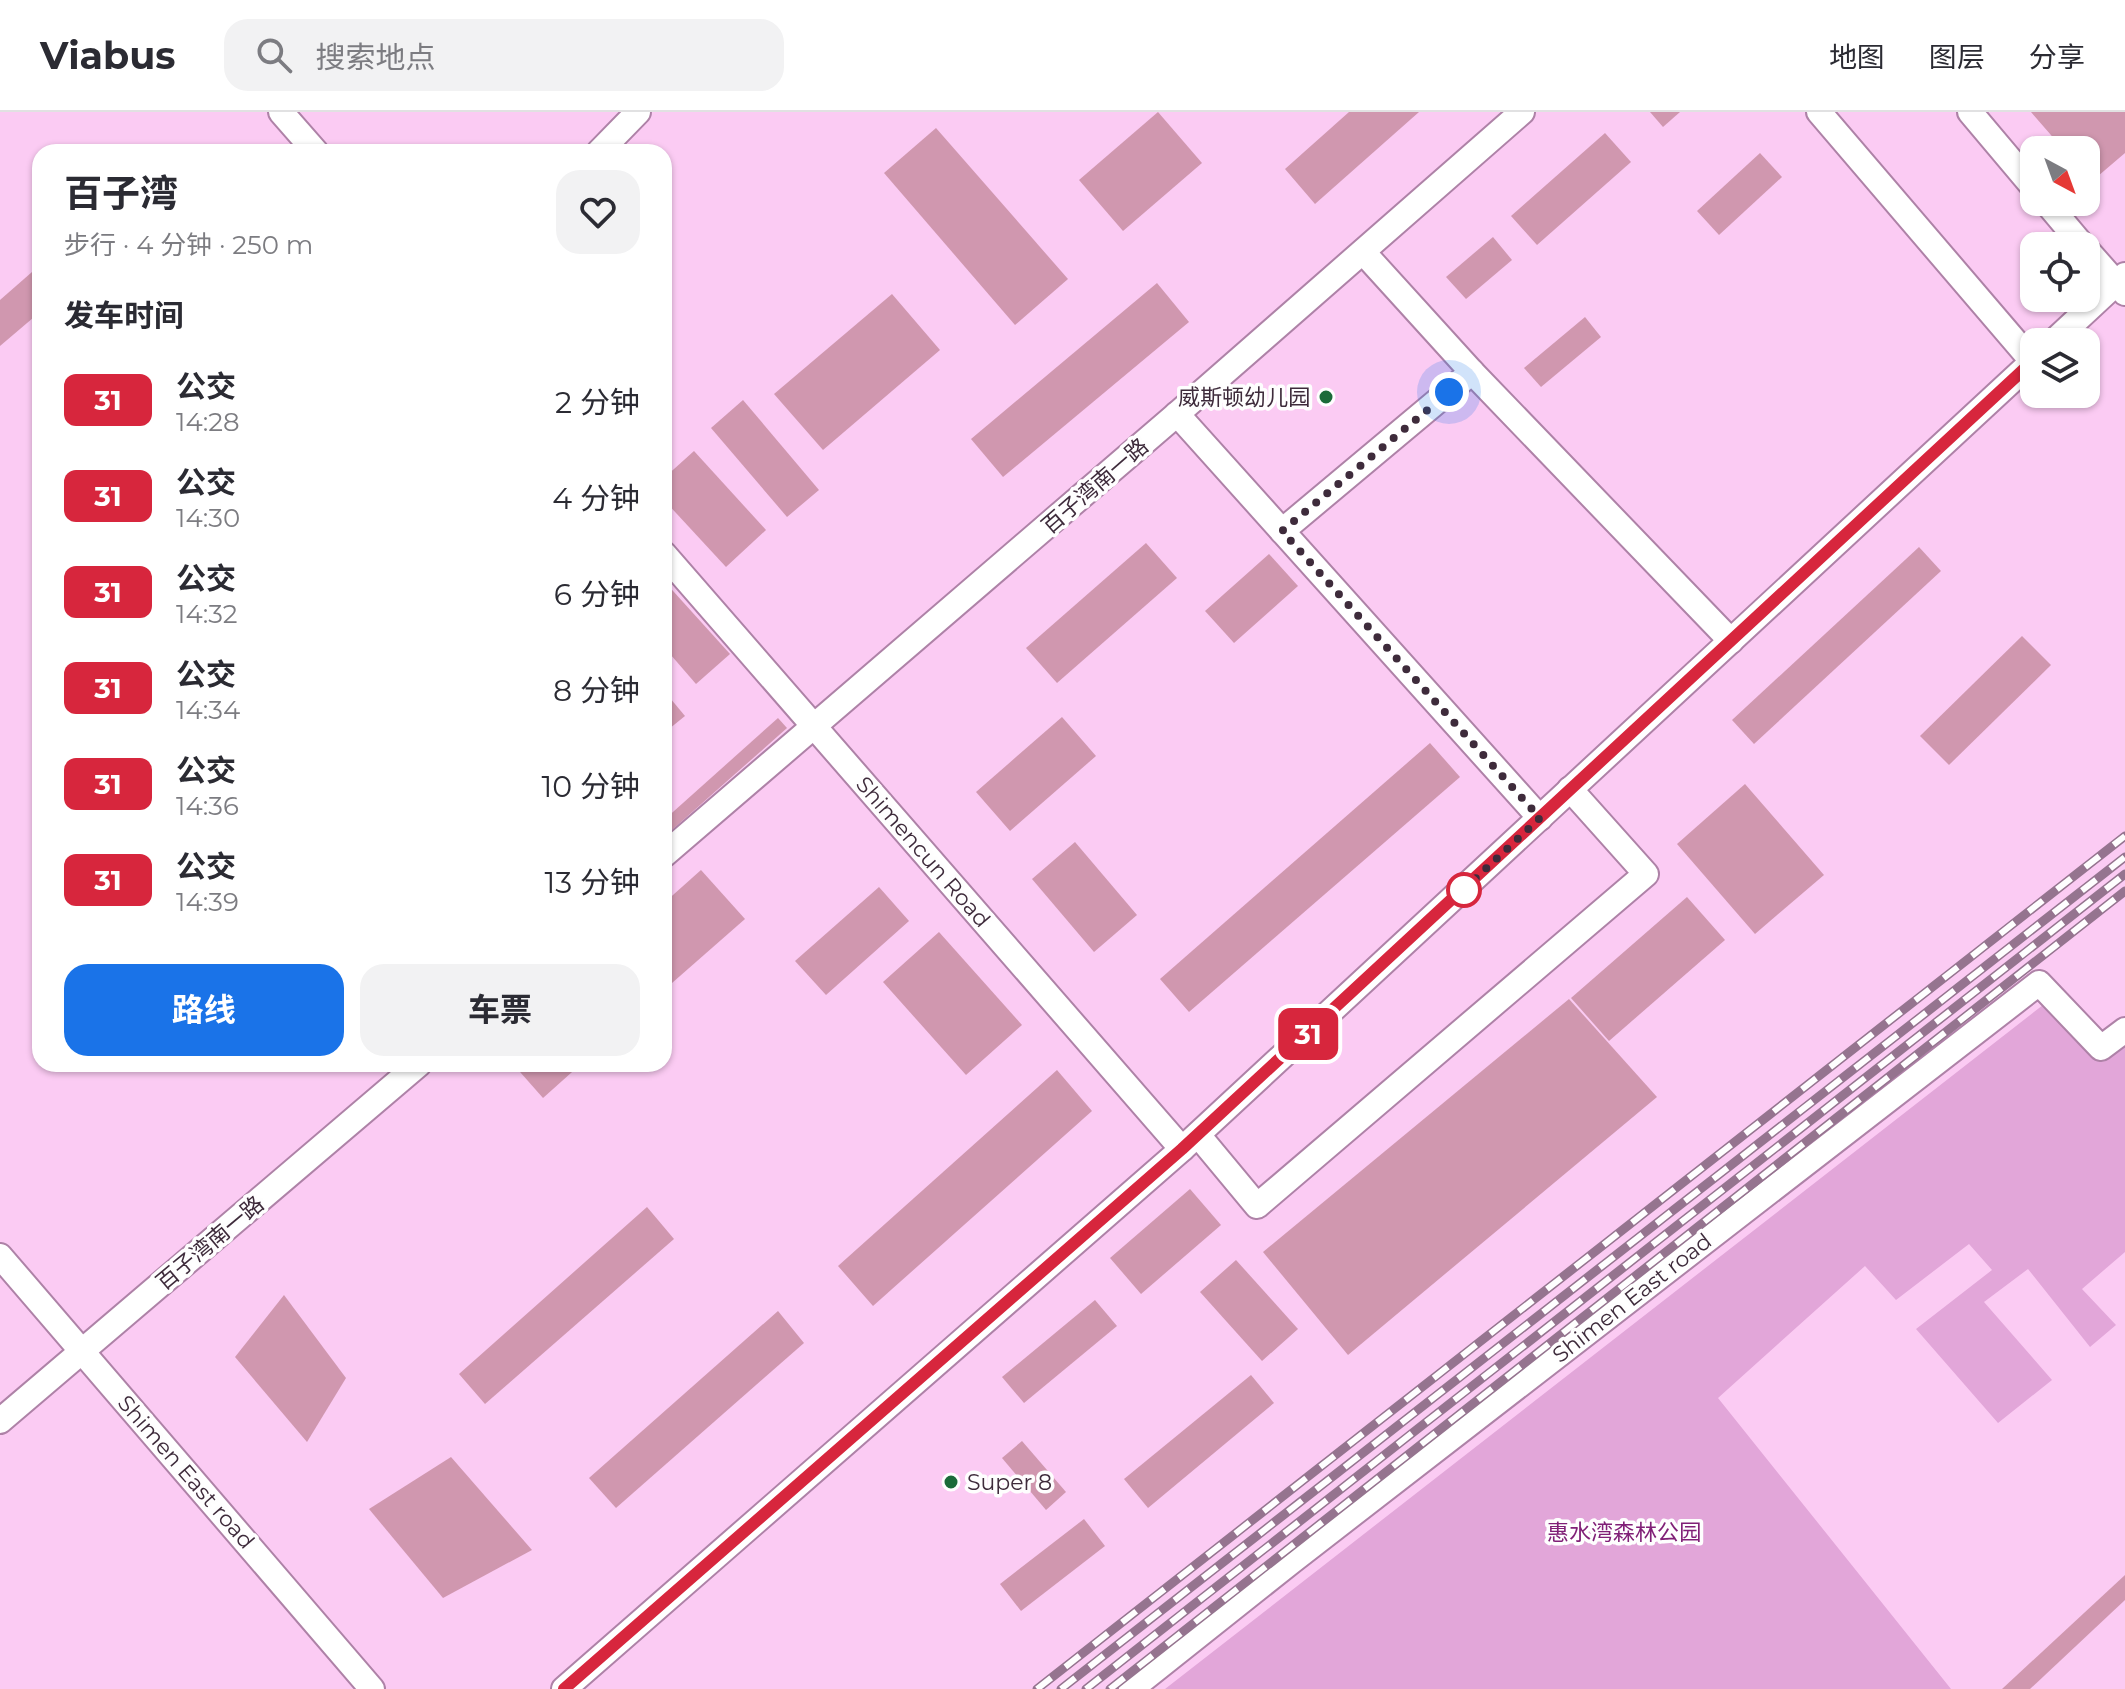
<!DOCTYPE html>
<html lang="zh">
<meta charset="utf-8">
<style>
:root{--surface:#fff;--page:#f2f2f3;--text:#2b2b33;--muted:#7c7c81;--line:#e1e1e2;--accent:#1a73e8}
body{margin:0;font-family:Montserrat,"Noto Sans SC",sans-serif;background:var(--page);color:var(--text);height:100vh;display:flex;flex-direction:column;font-size:30px;white-space:nowrap}
*{box-sizing:border-box;margin:0}
p{font-size:26px;color:var(--muted)}
.icon{flex:none;width:44px;height:44px;fill:none;stroke:currentColor;stroke-width:2;stroke-linecap:round;stroke-linejoin:round}
.map{position:relative;flex:1;overflow:hidden}
.panel{position:absolute;left:32px;top:32px;width:640px;height:928px;display:flex;flex-direction:column;background:var(--surface);border-radius:24px;box-shadow:0 2px 6px #0004}
.panel>*{flex:none}
.badge{padding:0 16px;border-radius:12px;font-size:28px;line-height:52px}
.needle{width:52px;rotate:139deg}
.buttons{position:absolute;left:2020px;top:24px;display:grid;gap:16px}
.buttons a{display:grid;place-items:center;width:80px;height:80px;border-radius:16px;background:var(--surface);box-shadow:0 2px 6px #0004;font-size:40px}
.you{position:absolute;width:40px;height:40px;margin:-20px;border:6px solid #fff;border-radius:50%;background:#1a73e8;box-shadow:0 0 0 12px #1a73e833}
.map>.badge{position:absolute;translate:-50% -50%;box-shadow:0 0 0 4px #fff}
h2{padding:0 32px;font-size:30px;line-height:72px}
.round{display:grid;place-items:center;flex:none;width:84px;height:84px;border-radius:24px;background:var(--page)}
.summary{display:flex;align-items:center;justify-content:space-between;height:136px;padding:0 32px}
h1{font-size:38px;font-weight:700;line-height:60px}
.cta{display:flex;gap:16px;margin-top:auto;padding:16px 32px}
.cta a{flex:1;height:92px;border-radius:24px;background:var(--accent);color:#fff;font-size:32px;font-weight:700;line-height:92px;text-align:center}
.cta a+a{background:var(--page);color:var(--text)}
ul{padding:0;list-style:none}
li{display:flex;align-items:center;gap:24px;height:96px;padding:0 32px}
li div{flex:1}
li b{display:block;font-size:30px}
li em{font-style:normal}
li .badge{min-width:88px;font-weight:700;text-align:center}
header{display:flex;align-items:center;gap:48px;box-sizing:border-box;height:112px;padding:0 40px;background:var(--surface);border-bottom:2px solid var(--line)}
header strong{font-size:38px}
nav{display:flex;gap:44px;margin-inline-start:auto;font-size:28px}
.search{width:560px;height:72px;background:var(--page);display:flex;align-items:center;gap:20px;box-sizing:border-box;padding:0 28px;border-radius:24px;color:var(--muted);font-size:30px}
.map>svg:first-child{display:block}
.green{fill:#e2a6d9}
.building{fill:#d097af}
.lines{fill:none;stroke-linecap:round;stroke-linejoin:round}
.minor-casing{stroke:#ae82a7;stroke-width:28}
.minor{stroke:#fff;stroke-width:24}
.rail-casing{stroke:#95748f;stroke-width:9}
.rail{stroke:#fefefe;stroke-width:6;stroke-dasharray:18;stroke-linecap:butt}
.line-casing{stroke:#fff;stroke-width:18}
.line{stroke:#d7263d;stroke-width:12}
.walk{stroke:#3e2b3b;stroke-width:8;stroke-dasharray:0 14.4}
.poi-dot{fill:#1b6a39;stroke:#fefefe;stroke-width:3}
.stop-dot{fill:#fff;stroke:#d7263d;stroke-width:4}
.labels{text-anchor:middle;dominant-baseline:central;stroke-width:7;stroke-linejoin:round;paint-order:stroke}
.poi-label{font-size:22px;fill:#3e2b3b;stroke:#fefefe;text-anchor:end}
.street-label{font-size:22px;fill:#3e2b3b;stroke:#fefefe}
.park-label{font-size:22px;fill:#802077;stroke:#fefefe}
</style>
<header>
<strong>Viabus</strong>
<div class="search"><svg class="icon" aria-label="search" viewBox="0 0 24 24"><circle cx="10" cy="10" r="6"/><path d="M15 15l6 6"/></svg>搜索地点</div>
<nav><a>地图</a><a>图层</a><a>分享</a></nav>
</header>
<div class="map">
<svg width="2125" height="1577" viewBox="0 0 2125 1577">
<rect width="100%" height="100%" fill="#fbcbf3"/>
<polygon class="green" points="2043,893 2100,948 2125,930 2125,1140 2082,1177 2116,1213 2090,1235 2028,1157 1984,1190 2052,1268 1998,1311 1916,1217 1992,1158 1969,1132 1896,1188 1865,1154 1718,1286 1951,1577 1165,1577"/>
<g class="building">
<polygon points="1158,0 1202,51 1123,119 1079,68"/>
<polygon points="1349,0 1419,0 1315,92 1285,57"/>
<polygon points="1650,0 1680,0 1663,15"/>
<polygon points="2031,0 2125,0 2125,41 2091,70 2086,64 2086,38 2064,38"/>
<polygon points="936,16 1068,167 1015,213 884,61"/>
<polygon points="1605,21 1631,50 1537,133 1511,104"/>
<polygon points="1760,41 1782,65 1719,123 1697,99"/>
<polygon points="1493,125 1512,148 1466,187 1446,165"/>
<polygon points="40,153 40,200 0,234 0,188"/>
<polygon points="1157,171 1189,210 1003,365 971,327"/>
<polygon points="892,182 940,238 823,338 774,282"/>
<polygon points="1585,205 1601,225 1541,275 1524,256"/>
<polygon points="743,288 819,378 787,405 711,316"/>
<polygon points="694,339 766,418 726,455 664,388 664,366"/>
<polygon points="1146,431 1177,466 1057,571 1026,536"/>
<polygon points="1919,435 1941,459 1754,632 1732,608"/>
<polygon points="1269,442 1298,474 1234,531 1205,499"/>
<polygon points="664,469 730,542 696,572 664,535"/>
<polygon points="2022,524 2051,553 1949,653 1920,624"/>
<polygon points="670,586 685,604 664,621 664,591"/>
<polygon points="1062,605 1096,644 1010,719 976,680"/>
<polygon points="778,606 787,616 664,725 664,708"/>
<polygon points="1430,631 1460,665 1189,900 1160,867"/>
<polygon points="1745,672 1824,763 1755,822 1677,732"/>
<polygon points="1075,730 1137,803 1094,840 1032,767"/>
<polygon points="701,758 745,807 664,878 664,791"/>
<polygon points="879,775 909,809 826,883 795,849"/>
<polygon points="1687,785 1725,828 1609,929 1571,886"/>
<polygon points="939,820 1022,913 966,963 883,870"/>
<polygon points="1569,887 1657,985 1348,1243 1263,1140"/>
<polygon points="513,952 581,952 543,986"/>
<polygon points="1057,958 1092,999 873,1194 838,1154"/>
<polygon points="1190,1077 1221,1113 1141,1182 1110,1146"/>
<polygon points="647,1095 674,1127 485,1292 459,1262"/>
<polygon points="1236,1148 1298,1217 1262,1249 1200,1180"/>
<polygon points="284,1183 346,1266 307,1330 235,1245"/>
<polygon points="1095,1188 1117,1214 1024,1291 1002,1265"/>
<polygon points="778,1199 804,1231 616,1396 589,1366"/>
<polygon points="1251,1263 1274,1291 1148,1396 1124,1367"/>
<polygon points="1022,1329 1066,1380 1046,1398 1002,1346"/>
<polygon points="451,1345 532,1438 443,1486 369,1397"/>
<polygon points="1084,1407 1105,1434 1021,1499 1000,1472"/>
<polygon points="2125,1463 2125,1488 2030,1577 2002,1577"/>
</g>
<g class="lines">
<g class="minor-casing">
<g id="minor">
<polyline points="281,0 316,40"/>
<polyline points="1819,0 2032,249"/>
<polyline points="1970,0 2034,76"/>
<polyline points="599,40 638,0"/>
<polyline points="2046,90 2083,134"/>
<polyline points="2086,137 2125,181"/>
<polyline points="1363,140 1472,260 1731,529"/>
<polyline points="2053,230 2125,163"/>
<polyline points="1177,302 1540,706"/>
<polyline points="1282,419 1472,260"/>
<polyline points="664,442 1182,1037"/>
<polyline points="664,743 1177,302 1522,0"/>
<polyline points="1198,1023 1257,1094 1646,762 1570,677"/>
<polyline points="0,1144 372,1577"/>
<polyline points="0,1309 419,952"/>
<polyline points="564,1577 1182,1037 2034,248"/>
<polyline points="1131,1577 1292,1449 2039,871 2101,936 2125,918"/>
</g>
</g>
<use href="#minor" class="minor"/>
<g class="rail-casing">
<g id="rail">
<polyline points="1037,1577 2125,724"/>
<polyline points="1061,1577 2125,745"/>
<polyline points="1086,1577 2125,762"/>
<polyline points="1110,1577 2125,779"/>
</g>
</g>
<use href="#rail" class="rail"/>
</g>
<g class="lines">
<g class="line-casing">
<polyline id="line" points="564,1577 1182,1037 2034,248"/>
</g>
<use href="#line" class="line"/>
<polyline class="walk" points="1449,280 1282,419 1540,706 1461,780 1464,778"/>
</g>
<g class="poi-dot">
<circle cx="1326" cy="285" r="8"/>
<circle cx="951" cy="1370" r="8"/>
</g>
<circle class="stop-dot" cx="1464" cy="778" r="16"/>
<g class="labels">
<g class="poi-label">
<text x="1310" y="285">威斯顿幼儿园</text>
<text x="967" y="1370" text-anchor="start">Super 8</text>
</g>
<g class="street-label">
<text transform="translate(1095 374) rotate(-41)">百子湾南一路</text>
<text transform="translate(923 740) rotate(49)">Shimencun Road</text>
<text transform="translate(210 1131) rotate(-40)">百子湾南一路</text>
<text transform="translate(1632 1186) rotate(-38)">Shimen East road</text>
<text transform="translate(186 1360) rotate(49)">Shimen East road</text>
</g>
<g class="park-label">
<text x="1624" y="1420">惠水湾森林公园</text>
</g>
</g>
</svg>
<div class="buttons">
<a><svg class="needle" viewBox="-14 -14 28 28"><path d="M0-13l5 13h-10z" fill="#e53935"/><path d="M0 13l5-13h-10z" fill="#7c7c81"/></svg></a>
<a><svg class="icon" aria-label="locate" viewBox="0 0 24 24"><circle cx="12" cy="12" r="6"/><path d="M12 2v4M12 18v4M2 12h4M18 12h4"/></svg></a>
<a><svg class="icon" aria-label="layers" viewBox="0 0 24 24"><path d="M12 4l9 5-9 5-9-5zM3 14l9 5 9-5"/></svg></a>
</div>
<div class="you" style="left:1449px;top:280px"></div>
<b class="badge" style="left:1308px;top:922px;background:#d7263d;color:#fff">31</b>
<section class="panel">
<div class="summary"><div><h1>百子湾</h1><p>步行 · 4 分钟 · 250 m</p></div><a class="round"><svg class="icon" aria-label="heart" viewBox="0 0 24 24"><path d="M12 20l-8-8c-3-5 5-10 8-4 3-6 11-1 8 4z"/></svg></a></div>
<h2>发车时间</h2>
<ul>
<li><span class="badge" style="background:#d7263d;color:#fff">31</span><div><b>公交</b><p>14:28</p></div><em>2 分钟</em></li>
<li><span class="badge" style="background:#d7263d;color:#fff">31</span><div><b>公交</b><p>14:30</p></div><em>4 分钟</em></li>
<li><span class="badge" style="background:#d7263d;color:#fff">31</span><div><b>公交</b><p>14:32</p></div><em>6 分钟</em></li>
<li><span class="badge" style="background:#d7263d;color:#fff">31</span><div><b>公交</b><p>14:34</p></div><em>8 分钟</em></li>
<li><span class="badge" style="background:#d7263d;color:#fff">31</span><div><b>公交</b><p>14:36</p></div><em>10 分钟</em></li>
<li><span class="badge" style="background:#d7263d;color:#fff">31</span><div><b>公交</b><p>14:39</p></div><em>13 分钟</em></li>
</ul>
<div class="cta"><a>路线</a><a>车票</a></div>
</section>
</div>
